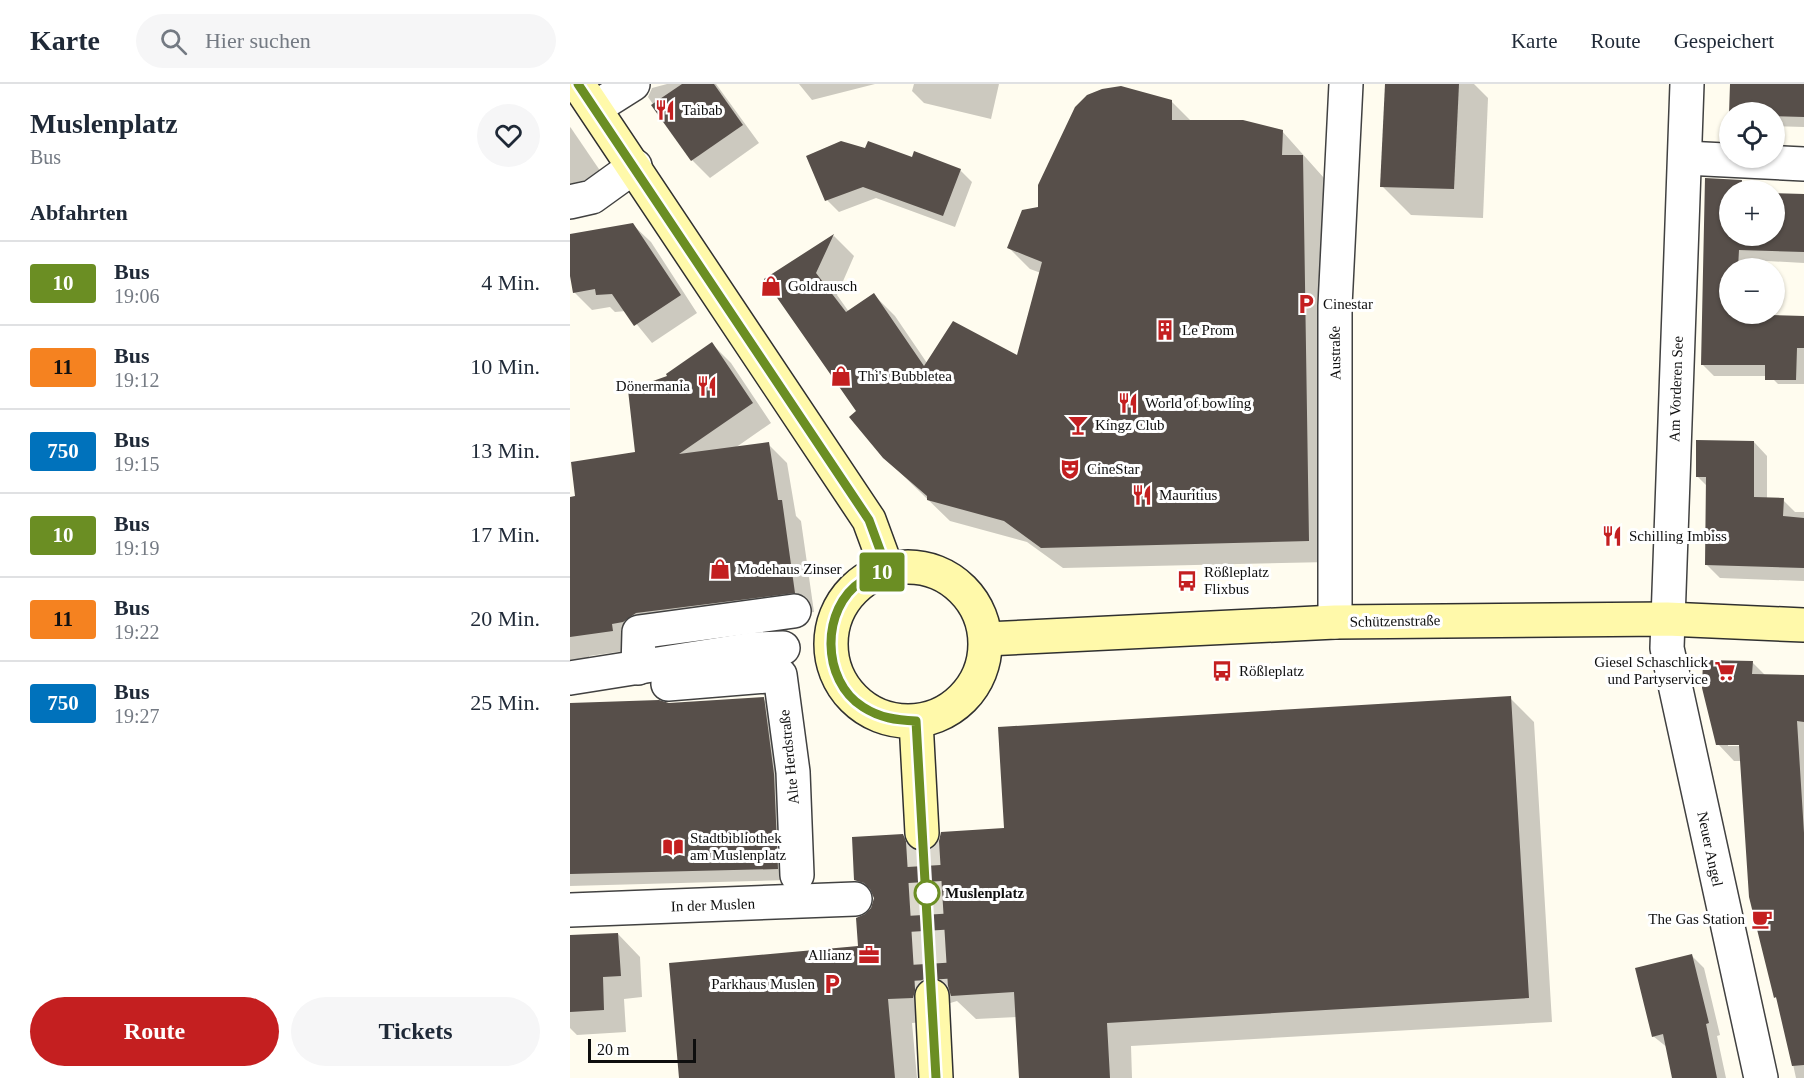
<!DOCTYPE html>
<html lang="de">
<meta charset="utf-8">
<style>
:root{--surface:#fff;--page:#f6f6f7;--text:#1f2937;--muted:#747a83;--line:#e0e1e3;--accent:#c41f20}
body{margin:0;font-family:"Times New Roman",serif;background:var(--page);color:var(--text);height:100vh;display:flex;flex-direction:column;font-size:22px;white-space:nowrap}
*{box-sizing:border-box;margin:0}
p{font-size:20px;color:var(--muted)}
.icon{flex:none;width:33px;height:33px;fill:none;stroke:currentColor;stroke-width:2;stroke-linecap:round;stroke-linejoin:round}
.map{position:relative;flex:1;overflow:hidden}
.panel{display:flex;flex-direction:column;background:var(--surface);width:570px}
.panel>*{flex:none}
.badge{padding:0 12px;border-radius:4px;font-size:21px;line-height:39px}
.controls{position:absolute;left:1149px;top:18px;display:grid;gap:12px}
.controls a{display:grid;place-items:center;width:66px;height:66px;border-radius:50%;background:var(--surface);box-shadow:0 2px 4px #0004;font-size:30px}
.scale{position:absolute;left:18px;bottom:15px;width:108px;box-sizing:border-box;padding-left:6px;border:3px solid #0e0e0e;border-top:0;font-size:16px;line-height:21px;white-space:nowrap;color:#0e0e0e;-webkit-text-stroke:4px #fff;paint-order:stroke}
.map>.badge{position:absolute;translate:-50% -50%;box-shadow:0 0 0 3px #fff}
h2{padding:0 30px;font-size:22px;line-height:54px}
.round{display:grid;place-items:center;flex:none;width:63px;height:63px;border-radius:32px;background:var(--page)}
.summary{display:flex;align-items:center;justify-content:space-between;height:102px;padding:0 30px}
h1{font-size:28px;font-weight:800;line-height:45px}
.primary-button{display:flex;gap:12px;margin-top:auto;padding:12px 30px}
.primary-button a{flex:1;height:69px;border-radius:36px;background:var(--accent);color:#fff;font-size:24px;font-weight:800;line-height:69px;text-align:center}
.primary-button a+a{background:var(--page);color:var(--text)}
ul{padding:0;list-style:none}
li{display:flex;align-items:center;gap:18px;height:84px;padding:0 30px;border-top:2px solid var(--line)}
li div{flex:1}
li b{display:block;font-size:22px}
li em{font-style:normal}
li .badge{min-width:66px;font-weight:700;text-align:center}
header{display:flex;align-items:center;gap:36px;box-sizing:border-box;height:84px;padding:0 30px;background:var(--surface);border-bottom:2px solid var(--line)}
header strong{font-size:28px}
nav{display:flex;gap:33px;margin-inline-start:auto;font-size:21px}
.search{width:420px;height:54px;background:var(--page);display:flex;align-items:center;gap:15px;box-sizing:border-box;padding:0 21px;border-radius:33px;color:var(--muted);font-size:22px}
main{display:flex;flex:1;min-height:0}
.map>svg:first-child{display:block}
.shadow{fill:#0003;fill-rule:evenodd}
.building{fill:#574f4a}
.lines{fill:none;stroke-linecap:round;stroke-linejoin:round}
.secondary-tunnel{stroke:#dbd8cd;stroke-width:33;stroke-dasharray:33 16;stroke-linecap:butt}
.street-casing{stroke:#414141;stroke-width:36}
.secondary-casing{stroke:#303030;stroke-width:36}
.street{stroke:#fff;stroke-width:33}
.secondary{stroke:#fff9aa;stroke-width:33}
.line-casing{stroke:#fff;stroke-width:14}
.line{stroke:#6b8e23;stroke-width:9}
.stop-dot{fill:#fff;stroke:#6b8e23;stroke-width:3}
.labels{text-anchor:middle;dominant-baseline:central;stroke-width:6;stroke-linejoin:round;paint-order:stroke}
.poi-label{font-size:15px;fill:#0e0e0e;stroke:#fff;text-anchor:start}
.street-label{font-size:15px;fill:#0e0e0e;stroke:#fff}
.stop-label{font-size:15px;font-weight:bold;fill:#0e0e0e;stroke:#fff;text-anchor:start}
</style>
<header>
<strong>Karte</strong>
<div class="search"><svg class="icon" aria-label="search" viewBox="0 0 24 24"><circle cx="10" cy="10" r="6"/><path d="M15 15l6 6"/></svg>Hier suchen</div>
<nav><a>Karte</a><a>Route</a><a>Gespeichert</a></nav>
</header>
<main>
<section class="panel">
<div class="summary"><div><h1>Muslenplatz</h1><p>Bus</p></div><a class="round"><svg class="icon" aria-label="heart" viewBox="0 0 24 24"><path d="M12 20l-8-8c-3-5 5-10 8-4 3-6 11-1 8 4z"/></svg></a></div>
<h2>Abfahrten</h2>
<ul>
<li><span class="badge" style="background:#6b8e23;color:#fff">10</span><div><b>Bus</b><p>19:06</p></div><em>4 Min.</em></li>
<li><span class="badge" style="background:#f58220;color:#111">11</span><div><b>Bus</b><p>19:12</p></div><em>10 Min.</em></li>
<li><span class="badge" style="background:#0072bc;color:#fff">750</span><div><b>Bus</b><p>19:15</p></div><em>13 Min.</em></li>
<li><span class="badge" style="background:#6b8e23;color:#fff">10</span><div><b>Bus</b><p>19:19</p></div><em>17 Min.</em></li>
<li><span class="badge" style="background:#f58220;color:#111">11</span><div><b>Bus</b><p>19:22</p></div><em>20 Min.</em></li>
<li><span class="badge" style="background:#0072bc;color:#fff">750</span><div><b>Bus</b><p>19:27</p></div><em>25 Min.</em></li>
</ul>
<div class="primary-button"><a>Route</a><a>Tickets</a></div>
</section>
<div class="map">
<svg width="1234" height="994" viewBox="0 0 1234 994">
<rect width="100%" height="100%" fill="#fffcef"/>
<g class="shadow">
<polygon points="97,0 146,0 189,59 140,94 122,76 78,13 82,4"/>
<polygon points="229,0 305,0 242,16"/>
<polygon points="344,0 429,0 421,35 354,19 342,7"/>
<polygon points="816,0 904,0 918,14 913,134 841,131 812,102"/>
<polygon points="1161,0 1234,0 1234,43 1204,42 1204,28 1160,28"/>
<polygon points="601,17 621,37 712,47 754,94 759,478 493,484 457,458 380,437 314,373 288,327 196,195 264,152 284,172 267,211 279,228 304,211 325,232 357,279 448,274 471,189 460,185 439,164 470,125 470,101 506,24"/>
<polygon points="0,43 1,44 33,91 0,100"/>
<polygon points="296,66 390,86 402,98 385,143 306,114 269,128 257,116"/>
<polygon points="1137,95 1171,97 1181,106 1160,106 1160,152 1204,152 1204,110 1234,111 1234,179 1180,176 1180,184 1160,184 1160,230 1234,234 1234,300 1208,300 1200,292 1144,292 1132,280"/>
<polygon points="63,141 81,158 127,229 82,259 56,227 45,228 40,223 22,226 4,208 0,184 0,151"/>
<polygon points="142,260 161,279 201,339 165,364 198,360 217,379 226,432 231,437 244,528 86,548 62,566 19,572 21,585 0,588 0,414 7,413 67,370 100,293"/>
<polygon points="1184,358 1197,372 1197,415 1213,416 1225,428 1234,428 1234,497 1150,494 1136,480 1137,402 1127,392"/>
<path d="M1182 578 1195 591 1234 592V994H1226L1209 917 1205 913 1171 677H1164L1148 660ZM1158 659H1176V662H1158Z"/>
<polygon points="940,614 964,638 982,938 561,962 562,994 450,994 447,933 406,935 387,917 377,920 367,937 342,939 347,994 110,994 289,864 296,832 303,825 305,815 286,796 333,752 352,769"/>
<polygon points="193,615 206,627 219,796 0,802 0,620 99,620"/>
<polygon points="48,850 70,873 72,913 54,915 56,948 7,951 0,944 0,853"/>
<polygon points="1122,872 1134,884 1150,951 1147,952 1156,994 1104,994 1098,964 1083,952"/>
</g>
<g class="building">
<polygon points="112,0 144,0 173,41 121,77 81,21"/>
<polygon points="815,0 889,0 884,105 810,103"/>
<polygon points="1160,0 1234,0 1234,33 1204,32 1204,28 1159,30"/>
<polygon points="551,2 602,16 602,36 673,36 713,46 712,71 733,71 739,457 471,464 434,437 357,416 357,412 313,374 279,333 286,327 194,195 264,150 246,189 276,228 304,209 354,282 383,237 447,271 472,178 437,164 452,126 468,123 468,101 505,23 517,11 532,5"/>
<polygon points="271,57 295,64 298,57 342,73 344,67 391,85 373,132 293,103 255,117 236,72"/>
<polygon points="1135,94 1172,96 1171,106 1160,106 1160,152 1204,152 1204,109 1234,110 1234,168 1169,166 1168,184 1160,184 1160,230 1234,232 1234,264 1227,264 1226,296 1195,296 1195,281 1131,281"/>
<polygon points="63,139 111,211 64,242 42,210 26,211 25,205 3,209 0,192 0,150"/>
<polygon points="142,258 183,319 109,370 199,358 208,416 212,416 225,509 66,529 53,538 42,540 43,547 0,553 0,413 5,412 1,378 65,368 58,306 97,292 96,290"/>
<polygon points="1126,356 1184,357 1184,413 1214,414 1213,432 1234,434 1234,484 1135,481 1136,393 1126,393"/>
<polygon points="1133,576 1183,577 1182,590 1234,591 1234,638 1227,637 1234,749 1234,981 1222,982 1206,913 1204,914 1179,813 1169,661 1146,661 1132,604"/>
<polygon points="941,612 959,914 537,939 540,994 449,994 444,908 381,912 378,902 371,896 361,893 352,896 346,903 343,914 318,915 325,994 109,994 99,879 288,862 286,834 295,830 301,824 304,814 300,805 294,799 284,796 282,753 333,750 337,760 343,765 352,768 363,764 369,757 371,748 434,744 428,643"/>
<polygon points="194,613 204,690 208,785 0,790 0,619 89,616 99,619"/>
<polygon points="48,849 51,892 33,893 34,926 0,928 0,851"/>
<polygon points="1122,870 1139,939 1136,940 1147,994 1102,994 1093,950 1082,953 1065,884"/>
</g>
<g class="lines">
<polyline class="secondary-tunnel" points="352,749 362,912"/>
<g class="street-casing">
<g id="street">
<polyline points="1117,0 1097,564 1191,994"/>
<polyline points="25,24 63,0"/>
<polyline points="1115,74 1234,80"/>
<polyline points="0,118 22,113 65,82"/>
<polyline points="765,538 765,222 776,0"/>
<polyline points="68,584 69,548 224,527"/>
<polyline points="0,594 183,565 213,564"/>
<polyline points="98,600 210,591 223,688 227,791"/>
<polyline points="0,826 285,815"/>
</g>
</g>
<g class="secondary-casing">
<g id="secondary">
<polyline points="8,0 299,436 317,485"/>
<circle cx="338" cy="560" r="77"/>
<polyline points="416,555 765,538 1097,535 1234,541"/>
<polyline points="346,637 352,749"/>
<polyline points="362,912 366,994"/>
</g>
</g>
<use href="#street" class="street"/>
<use href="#secondary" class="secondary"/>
</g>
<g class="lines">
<g class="line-casing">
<path id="line" d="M8 0 299 436 317 485C309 489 299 492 292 497 250 524 251 597 293 623 310 634 326 636 346 637L366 994"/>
</g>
<use href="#line" class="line"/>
</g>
<defs>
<g id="restaurant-bare" transform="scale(1.62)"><path d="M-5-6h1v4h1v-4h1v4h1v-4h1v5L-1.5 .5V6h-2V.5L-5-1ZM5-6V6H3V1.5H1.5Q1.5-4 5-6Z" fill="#c41f20" stroke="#fff" stroke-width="2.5" paint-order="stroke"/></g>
<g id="shop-bare" transform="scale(1.62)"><path d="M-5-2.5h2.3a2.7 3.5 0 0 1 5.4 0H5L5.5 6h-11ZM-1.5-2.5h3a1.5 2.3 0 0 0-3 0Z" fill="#c41f20" stroke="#fff" stroke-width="2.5" paint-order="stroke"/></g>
<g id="parking-bare" transform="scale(1.62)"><path d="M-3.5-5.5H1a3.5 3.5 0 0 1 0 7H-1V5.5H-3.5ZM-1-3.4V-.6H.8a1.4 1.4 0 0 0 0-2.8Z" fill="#c41f20" stroke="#fff" stroke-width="2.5" paint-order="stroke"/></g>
<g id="building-bare" transform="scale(1.62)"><path d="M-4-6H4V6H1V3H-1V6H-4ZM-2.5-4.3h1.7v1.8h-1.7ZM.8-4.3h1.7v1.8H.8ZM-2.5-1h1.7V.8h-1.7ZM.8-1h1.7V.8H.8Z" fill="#c41f20" stroke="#fff" stroke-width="2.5" paint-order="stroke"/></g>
<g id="bar-bare" transform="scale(1.62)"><path d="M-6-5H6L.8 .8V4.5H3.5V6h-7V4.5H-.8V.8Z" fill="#c41f20" stroke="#fff" stroke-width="2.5" paint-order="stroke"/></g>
<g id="theatre-bare" transform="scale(1.62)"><path d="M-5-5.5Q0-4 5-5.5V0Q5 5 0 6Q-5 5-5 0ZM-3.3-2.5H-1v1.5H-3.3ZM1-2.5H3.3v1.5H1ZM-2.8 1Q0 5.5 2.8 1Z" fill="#c41f20" stroke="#fff" stroke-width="2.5" paint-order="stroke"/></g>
<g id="bus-bare" transform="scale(1.62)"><path d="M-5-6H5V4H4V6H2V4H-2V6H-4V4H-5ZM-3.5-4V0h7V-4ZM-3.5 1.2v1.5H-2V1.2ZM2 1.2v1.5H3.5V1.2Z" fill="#c41f20" stroke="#fff" stroke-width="2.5" paint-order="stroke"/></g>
<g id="supermarket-bare" transform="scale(1.62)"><path d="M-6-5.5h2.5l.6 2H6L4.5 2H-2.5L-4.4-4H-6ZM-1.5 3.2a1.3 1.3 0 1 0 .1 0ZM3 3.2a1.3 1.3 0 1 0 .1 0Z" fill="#c41f20" stroke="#fff" stroke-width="2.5" paint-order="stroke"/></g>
<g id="library-bare" transform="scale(1.62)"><path d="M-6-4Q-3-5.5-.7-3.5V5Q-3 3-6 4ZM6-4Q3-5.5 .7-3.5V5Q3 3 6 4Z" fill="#c41f20" stroke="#fff" stroke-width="2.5" paint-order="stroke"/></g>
<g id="cafe-bare" transform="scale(1.62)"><path d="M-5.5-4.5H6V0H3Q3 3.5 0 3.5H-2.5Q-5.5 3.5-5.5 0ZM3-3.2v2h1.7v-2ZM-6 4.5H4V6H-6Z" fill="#c41f20" stroke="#fff" stroke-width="2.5" paint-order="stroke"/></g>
<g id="office-bare" transform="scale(1.62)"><path d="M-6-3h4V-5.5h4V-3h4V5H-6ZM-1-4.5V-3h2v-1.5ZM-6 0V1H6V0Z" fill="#c41f20" stroke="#fff" stroke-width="2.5" paint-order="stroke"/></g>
</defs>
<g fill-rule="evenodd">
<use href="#restaurant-bare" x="95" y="26"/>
<use href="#shop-bare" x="201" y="202"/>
<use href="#parking-bare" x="736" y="220"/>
<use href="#building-bare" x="595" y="246"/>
<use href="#shop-bare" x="271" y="292"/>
<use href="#restaurant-bare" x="137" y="302"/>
<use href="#restaurant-bare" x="558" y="319"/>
<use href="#bar-bare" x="508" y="341"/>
<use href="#theatre-bare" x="500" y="385"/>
<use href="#restaurant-bare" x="572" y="411"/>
<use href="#restaurant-bare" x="1042" y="452"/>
<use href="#shop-bare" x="150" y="485"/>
<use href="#bus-bare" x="617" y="497"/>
<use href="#bus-bare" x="652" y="587"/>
<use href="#supermarket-bare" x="1155" y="587"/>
<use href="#library-bare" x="103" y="763"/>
<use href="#cafe-bare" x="1192" y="835"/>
<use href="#office-bare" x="299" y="871"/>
<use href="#parking-bare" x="262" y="900"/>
</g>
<circle class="stop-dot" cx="357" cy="809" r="12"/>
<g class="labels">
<g class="poi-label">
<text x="112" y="26">Taibab</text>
<text x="218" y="202">Goldrausch</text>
<text x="753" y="220">Cinestar</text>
<text x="612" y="246">Le Prom</text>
<text x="288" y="292">Thi's Bubbletea</text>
<text x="120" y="302" text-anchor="end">Dönermania</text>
<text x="575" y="319">World of bowling</text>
<text x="525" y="341">Kingz Club</text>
<text x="517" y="385">CineStar</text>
<text x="589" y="411">Mauritius</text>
<text x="1059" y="452">Schilling Imbiss</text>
<text x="167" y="485">Modehaus Zinser</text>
<text x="634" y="488">Rößleplatz<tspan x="634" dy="17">Flixbus</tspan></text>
<text x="1138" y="578" text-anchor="end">Giesel Schaschlick<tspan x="1138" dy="17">und Partyservice</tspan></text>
<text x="669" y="587">Rößleplatz</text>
<text x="120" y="754">Stadtbibliothek<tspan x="120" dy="17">am Muslenplatz</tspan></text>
<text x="1175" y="835" text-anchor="end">The Gas Station</text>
<text x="282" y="871" text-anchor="end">Allianz</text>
<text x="245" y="900" text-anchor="end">Parkhaus Muslen</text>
</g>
<g class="street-label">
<text transform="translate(765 269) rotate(-91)">Austraße</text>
<text transform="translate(1106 305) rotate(-88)">Am Vorderen See</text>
<text transform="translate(825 537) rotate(-1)">Schützenstraße</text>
<text transform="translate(219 673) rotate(-96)">Alte Herdstraße</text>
<text transform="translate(1140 765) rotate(78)">Neuer Angel</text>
<text transform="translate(143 821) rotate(-2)">In der Muslen</text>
</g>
<g class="stop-label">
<text x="375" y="809">Muslenplatz</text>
</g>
</g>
</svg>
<div class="controls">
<a><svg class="icon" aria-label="locate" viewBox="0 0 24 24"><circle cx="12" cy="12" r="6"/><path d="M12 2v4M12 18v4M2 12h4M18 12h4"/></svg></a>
<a>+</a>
<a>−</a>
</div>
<div class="scale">20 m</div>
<b class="badge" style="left:312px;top:488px;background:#6b8e23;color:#fff">10</b>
</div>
</main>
